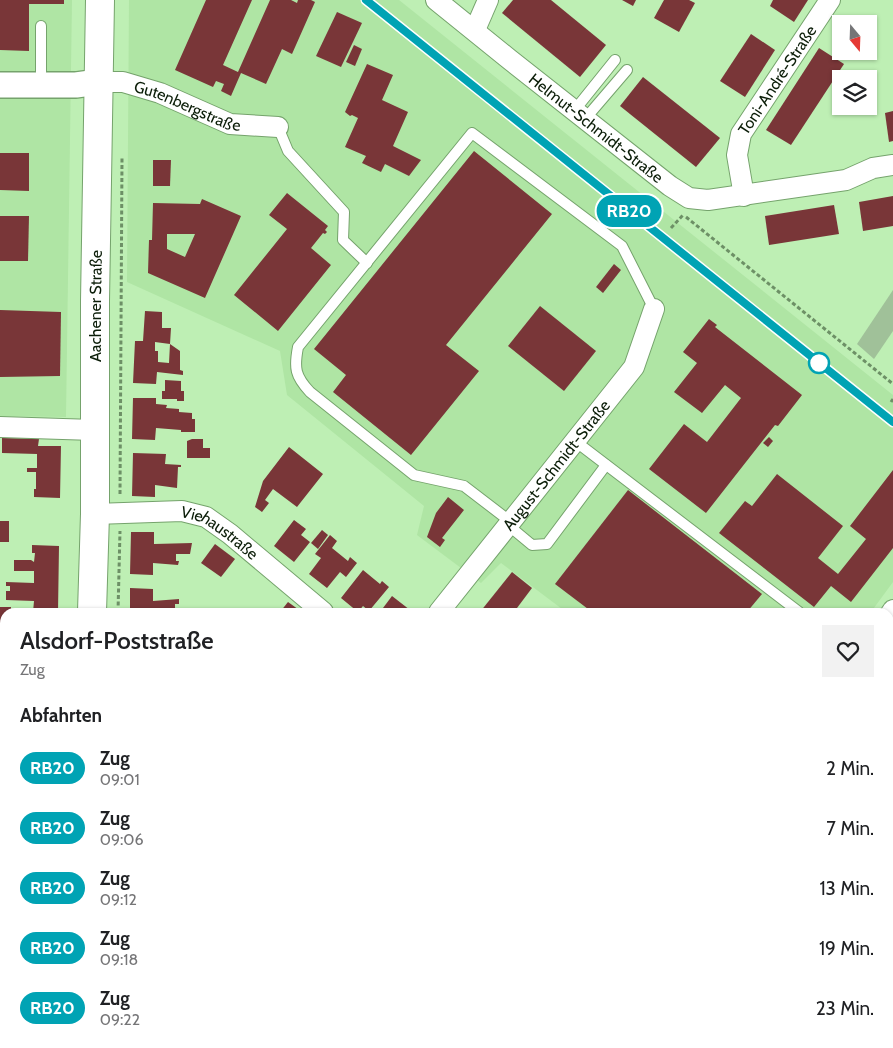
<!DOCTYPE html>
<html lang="de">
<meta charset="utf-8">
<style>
:root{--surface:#fff;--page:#f2f2f2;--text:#202124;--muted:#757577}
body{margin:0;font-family:Cabin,sans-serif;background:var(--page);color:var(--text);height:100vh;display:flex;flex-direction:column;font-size:19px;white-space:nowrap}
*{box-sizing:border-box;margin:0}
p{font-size:16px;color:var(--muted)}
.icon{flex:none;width:28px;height:28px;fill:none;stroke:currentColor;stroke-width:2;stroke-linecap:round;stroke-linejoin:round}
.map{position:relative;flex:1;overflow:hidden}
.side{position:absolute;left:0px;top:608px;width:894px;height:441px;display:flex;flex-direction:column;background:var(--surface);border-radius:15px 15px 0 0;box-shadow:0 1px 4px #0004}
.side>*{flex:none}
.badge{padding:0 10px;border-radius:16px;font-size:18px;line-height:32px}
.needle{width:32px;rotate:161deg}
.tools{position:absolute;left:832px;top:15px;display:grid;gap:10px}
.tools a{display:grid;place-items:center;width:45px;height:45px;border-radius:0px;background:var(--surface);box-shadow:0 1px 4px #0004;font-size:25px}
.map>.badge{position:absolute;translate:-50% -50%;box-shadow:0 0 0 2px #fff}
h2{padding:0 20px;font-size:19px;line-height:45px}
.round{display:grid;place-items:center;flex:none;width:52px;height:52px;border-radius:0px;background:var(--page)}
.head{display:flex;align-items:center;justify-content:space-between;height:85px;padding:0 20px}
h1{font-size:24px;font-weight:600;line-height:38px}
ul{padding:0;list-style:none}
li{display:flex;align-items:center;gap:15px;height:60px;padding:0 20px}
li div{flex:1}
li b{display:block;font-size:19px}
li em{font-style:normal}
li .badge{min-width:55px;font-weight:700;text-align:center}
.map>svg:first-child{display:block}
.built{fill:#afe5a4}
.green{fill:#a0c199}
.building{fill:#793638;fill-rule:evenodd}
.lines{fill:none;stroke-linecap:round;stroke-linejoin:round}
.service-casing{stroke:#75a36c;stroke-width:12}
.minor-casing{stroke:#75a36c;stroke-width:22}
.tertiary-casing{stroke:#75a36c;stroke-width:28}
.secondary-casing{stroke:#75a36c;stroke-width:30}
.path{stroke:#6d9066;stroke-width:3;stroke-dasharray:4 2.5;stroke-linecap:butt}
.service{stroke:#fff;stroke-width:10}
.minor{stroke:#fff;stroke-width:20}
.tertiary{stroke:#fff;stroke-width:25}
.secondary{stroke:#fff;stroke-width:28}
.rail-casing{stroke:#1f351b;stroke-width:5.5}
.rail{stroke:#beefb4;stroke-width:4;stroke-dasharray:11;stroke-linecap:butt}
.line-casing{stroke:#fff;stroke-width:11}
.line{stroke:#00a3b4;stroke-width:8}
.stop-dot{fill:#fff;stroke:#00a3b4;stroke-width:2.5}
.labels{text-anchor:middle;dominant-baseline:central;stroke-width:5;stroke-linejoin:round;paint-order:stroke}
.street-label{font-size:16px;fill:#0b1d08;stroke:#beefb4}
</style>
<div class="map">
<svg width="893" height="1048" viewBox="0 0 893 1048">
<rect width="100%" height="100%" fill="#beefb4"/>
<g class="built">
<polygon points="0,0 72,0 66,417 0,416"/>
<polygon points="129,0 399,0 893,395 893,582 871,612 566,612 501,563 481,583 417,535 424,506 287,395 280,351 127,282"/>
</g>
<polygon class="green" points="893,290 893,331 874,359 857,344"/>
<g class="building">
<polygon points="0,0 64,0 64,4 29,4 29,51 0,50"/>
<polygon points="206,0 252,0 223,65 238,72 270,0 291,0 297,3 298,0 311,0 315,2 292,54 282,49 266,84 241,73 231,96 221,91 224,84 216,81 213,87 175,70"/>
<polygon points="513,0 551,0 606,45 580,77 502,13"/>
<polygon points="622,0 636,0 633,6"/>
<polygon points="664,0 689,0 695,3 679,32 654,18"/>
<polygon points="773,0 808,0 794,22 770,6"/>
<polygon points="337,12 362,23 341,67 316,56"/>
<polygon points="751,34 775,50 745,97 720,81"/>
<polygon points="354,45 362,49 355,66 346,62"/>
<polygon points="819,48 844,64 791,145 766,130"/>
<polygon points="367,64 393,75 382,100 408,112 393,146 421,160 409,176 385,164 381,172 362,163 366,156 345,147 358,118 352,115 350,116 345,112"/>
<polygon points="643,77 720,138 696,167 620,106"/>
<polygon points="893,111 893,141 889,142 885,113"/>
<polygon points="474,151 552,214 446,345 479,371 411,455 333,392 346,375 314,349"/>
<polygon points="0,153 29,153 29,191 0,190"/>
<polygon points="153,160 171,160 170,186 153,186"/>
<polygon points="287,193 328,226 325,230 327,232 325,234 323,233 311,248 331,265 278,331 234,295 287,229 269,215"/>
<polygon points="893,196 893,226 863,231 859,202"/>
<path d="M202 199 241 216 205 298 148 273 149 240H152L153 203 200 204ZM167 234H195L185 257 167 249Z"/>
<polygon points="834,205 839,234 769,245 765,216"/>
<polygon points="0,216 29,216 28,261 0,261"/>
<polygon points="614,264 621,270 603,293 596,287"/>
<polygon points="540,306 596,351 564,391 508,346"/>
<polygon points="0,310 61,312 60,376 0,377"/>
<polygon points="145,311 162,312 162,328 171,328 170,344 155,342 155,351 158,351 158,362 169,363 170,344 180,351 180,370 183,371 183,375 157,372 156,384 133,383 135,341 143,341"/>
<polygon points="709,319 717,325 715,327 802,395 778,426 775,425 706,513 649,469 684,424 707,442 741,398 725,385 702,413 674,392 697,363 683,352"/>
<polygon points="165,380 181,381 181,391 184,391 184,401 177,401 177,399 162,399 162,391 165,391"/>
<polygon points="133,398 156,398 156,404 167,405 166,408 179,409 179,412 192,413 192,419 195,419 195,432 181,432 181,430 156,428 155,440 132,439"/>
<polygon points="769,437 773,441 768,447 763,443"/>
<polygon points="2,438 39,439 38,446 61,446 60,498 34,497 34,489 36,489 36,472 27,472 27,468 37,468 37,454 2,453"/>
<polygon points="192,439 203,439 203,448 210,448 210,458 187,458 187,441"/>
<polygon points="289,447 323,474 297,507 273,489 265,500 269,503 262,512 255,507 263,481"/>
<polygon points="133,453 166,454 165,464 181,465 181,467 178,467 177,488 155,485 155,497 132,496"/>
<polygon points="893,470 893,548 851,602 831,586 814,607 719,533 745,501 752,506 777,474 843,526 818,558 838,574 866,539 850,526"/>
<polygon points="628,490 762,594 747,612 592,612 555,584"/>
<polygon points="448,497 464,510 442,538 445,540 440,547 427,537 436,513"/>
<polygon points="294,520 306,529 301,535 310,542 294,562 274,546"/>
<rect x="0" y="521" width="9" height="21"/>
<polygon points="322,530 328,535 318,549 311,543"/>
<polygon points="131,532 154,532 154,544 192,543 190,554 176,554 176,561 179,561 178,565 153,563 153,575 130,574"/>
<polygon points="330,535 337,541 332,548 348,561 350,557 357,563 346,577 340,572 327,588 309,574 321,558 315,554"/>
<polygon points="215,544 235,559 221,577 201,563"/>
<polygon points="32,545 59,546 58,612 33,612 34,601 6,600 6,591 10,591 10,586 6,586 6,582 34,583 34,571 14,571 14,560 31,560 34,562 35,553 32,553"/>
<polygon points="363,570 380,584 382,581 389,587 369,611 363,606 358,612 341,598"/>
<polygon points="512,572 532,588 514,612 480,612"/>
<polygon points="130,588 153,589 153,601 179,599 179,604 175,604 175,612 130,612"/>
<polygon points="392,596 410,610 408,612 380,612"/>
<polygon points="288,602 302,612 280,612"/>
<polygon points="0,607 11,607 11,612 5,612 5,627 0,627"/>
<polygon points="889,717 893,720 893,753 889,750"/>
<polygon points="0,722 5,723 5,732 0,732"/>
<polygon points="0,740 5,740 5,759 3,760 0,760"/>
<polygon points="4,849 5,849 5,872 0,872 0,853 3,853"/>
<polygon points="889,917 893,920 893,953 889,950"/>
<polygon points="889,1025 893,1028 893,1048 874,1048 868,1044 889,1044"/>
<rect x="10" y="1044" width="41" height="4"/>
<rect x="128" y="1044" width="28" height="4"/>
<polygon points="336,1044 359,1044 363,1046 362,1048 333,1048"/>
<polygon points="394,1044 440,1044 443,1046 445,1044 451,1044 457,1048 391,1048"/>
<polygon points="518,1044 562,1044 559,1048 515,1048"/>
<polygon points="619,1044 639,1044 636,1048 616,1048"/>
<polygon points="812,1044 834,1044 831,1048 818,1048"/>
</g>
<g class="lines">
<g class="service-casing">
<g id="service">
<polyline points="41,26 41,85"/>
<polyline points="574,111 615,60"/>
<polyline points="585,119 627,70"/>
<polyline points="278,127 288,151 344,212 343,240 367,263"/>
<polyline points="575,441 799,612"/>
<path d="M511 522 464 486 414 475 310 392C295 376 294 368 298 347L472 133 622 246 654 309"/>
<polyline points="508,525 532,545 547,544 606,465"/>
</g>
</g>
<g class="minor-casing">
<g id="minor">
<path id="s1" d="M436 0 509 59 670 186 689 198 708 200 846 180 873 168 893 165"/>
<polyline points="475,30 488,0"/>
<path id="s2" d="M98 82H123L160 93 230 124 278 127"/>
<path id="s3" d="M744 196 737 155 741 134 830 0"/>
<polyline points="0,427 94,430"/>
<path id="s4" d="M95 514 182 511 206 517 230 534 323 612"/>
<path id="s5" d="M439 612 634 367 654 309"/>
<polyline points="889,616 893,610"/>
<polyline points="889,670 893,673"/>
<polyline points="0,840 5,840"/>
<polyline points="889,996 893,998"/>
<polyline points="293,1048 293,1044"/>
<polyline points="584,1048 587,1044"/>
</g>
</g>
<g class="tertiary-casing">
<polyline id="tertiary" points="0,85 76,85 98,82"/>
</g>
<g class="secondary-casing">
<g id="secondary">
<path id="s6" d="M92 612 95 514V301L100 0"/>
<polyline points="82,1048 82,1044"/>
</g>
</g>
<g class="path">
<polyline points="686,217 893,384"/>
<polyline points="671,228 683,215"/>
<polyline points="891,402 893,399"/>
<polyline points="120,494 122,158"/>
<polyline points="118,612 120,531"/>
<polyline points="109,1048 109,1044"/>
</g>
<use href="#service" class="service"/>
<use href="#minor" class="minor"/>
<use href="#tertiary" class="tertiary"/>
<use href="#secondary" class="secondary"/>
<g class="rail-casing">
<polyline id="rail" points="366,0 893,422"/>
</g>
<use href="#rail" class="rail"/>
</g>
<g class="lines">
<g class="line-casing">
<polyline id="line" points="366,0 893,422"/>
</g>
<use href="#line" class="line"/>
</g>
<circle class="stop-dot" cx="819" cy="363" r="10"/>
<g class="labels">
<g class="street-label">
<text stroke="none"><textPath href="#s3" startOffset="128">Toni-André-Straße</textPath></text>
<text stroke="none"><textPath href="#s2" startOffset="94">Gutenbergstraße</textPath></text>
<text stroke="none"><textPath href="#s1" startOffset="205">Helmut-Schmidt-Straße</textPath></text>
<text stroke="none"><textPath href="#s6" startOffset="306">Aachener Straße</textPath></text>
<text stroke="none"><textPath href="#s5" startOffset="188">August-Schmidt-Straße</textPath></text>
<text stroke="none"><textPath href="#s4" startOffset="131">Viehaustraße</textPath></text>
</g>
</g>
</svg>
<div class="tools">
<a><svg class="needle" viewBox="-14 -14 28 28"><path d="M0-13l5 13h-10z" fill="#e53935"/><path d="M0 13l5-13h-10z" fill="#757577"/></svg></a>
<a><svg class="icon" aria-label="layers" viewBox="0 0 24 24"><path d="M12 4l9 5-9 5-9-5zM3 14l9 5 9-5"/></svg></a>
</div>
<b class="badge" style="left:629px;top:211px;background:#00a3b4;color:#fff">RB20</b>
<section class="side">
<div class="head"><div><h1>Alsdorf-Poststraße</h1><p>Zug</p></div><a class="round"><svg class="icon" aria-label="heart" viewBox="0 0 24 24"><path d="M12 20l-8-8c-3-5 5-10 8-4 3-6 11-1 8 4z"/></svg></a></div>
<h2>Abfahrten</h2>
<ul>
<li><span class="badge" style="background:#00a3b4;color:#fff">RB20</span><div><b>Zug</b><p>09:01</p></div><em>2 Min.</em></li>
<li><span class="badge" style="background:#00a3b4;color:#fff">RB20</span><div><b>Zug</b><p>09:06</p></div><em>7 Min.</em></li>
<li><span class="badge" style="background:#00a3b4;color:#fff">RB20</span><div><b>Zug</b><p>09:12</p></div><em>13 Min.</em></li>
<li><span class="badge" style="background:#00a3b4;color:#fff">RB20</span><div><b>Zug</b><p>09:18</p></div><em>19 Min.</em></li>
<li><span class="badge" style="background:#00a3b4;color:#fff">RB20</span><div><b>Zug</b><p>09:22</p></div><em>23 Min.</em></li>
</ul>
</section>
</div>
